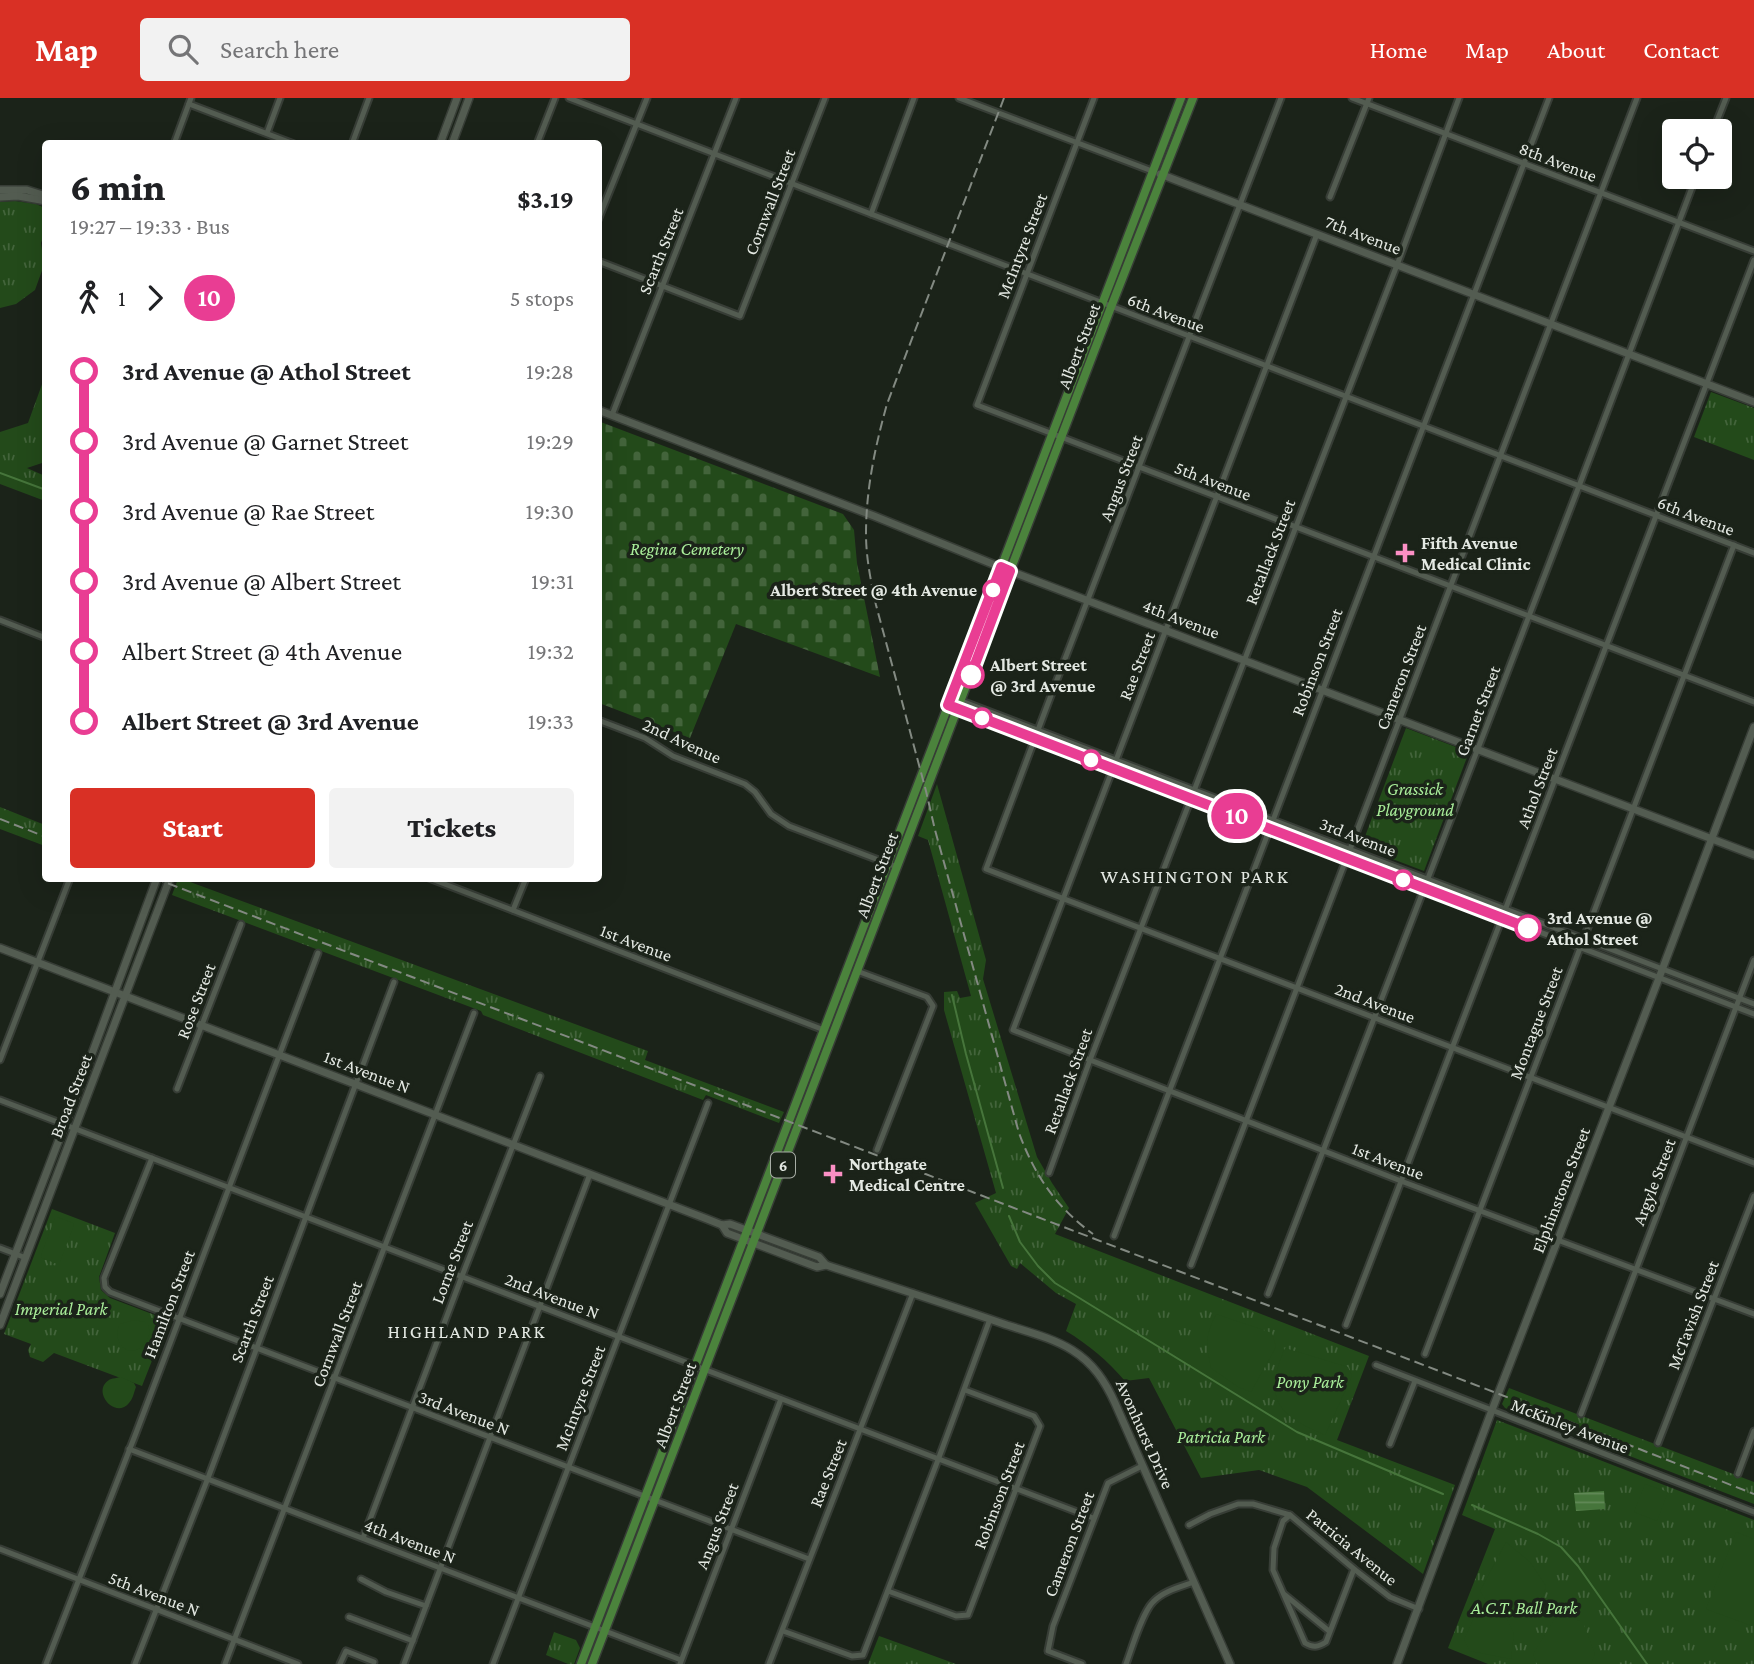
<!DOCTYPE html>
<meta charset="utf-8">
<style>
:root{--surface:#fff;--page:#f2f2f2;--text:#202124;--muted:#757577;--accent:#d93025}
body{margin:0;font-family:"Crimson Pro",serif;background:var(--page);color:var(--text);height:100vh;display:flex;flex-direction:column;font-size:26px;white-space:nowrap}
*{box-sizing:border-box;margin:0}
p{font-size:23px;color:var(--muted)}
.icon{flex:none;width:38px;height:38px;fill:none;stroke:currentColor;stroke-width:2;stroke-linecap:round;stroke-linejoin:round}
.map{position:relative;flex:1;overflow:hidden}
.details{position:absolute;left:42px;top:42px;width:560px;height:742px;display:flex;flex-direction:column;background:var(--surface);border-radius:7px;box-shadow:0 7px 28px #0002}
.details>*{flex:none}
.badge{padding:0 14px;border-radius:23px;font-size:24px;line-height:46px}
.tools{position:absolute;left:1662px;top:21px;display:grid;gap:14px}
.tools a{display:grid;place-items:center;width:70px;height:70px;border-radius:7px;background:var(--surface);box-shadow:0 7px 28px #0002;font-size:35px}
.map>.badge{position:absolute;translate:-50% -50%;box-shadow:0 0 0 4px #fff}
.legs{display:flex;align-items:center;gap:10px;height:77px;padding:0 28px;font-size:23px}
.legs p{margin-inline-start:auto}
.headline{display:flex;align-items:center;justify-content:space-between;height:119px;padding:0 28px}
h1{font-size:38px;font-weight:800;line-height:52px}
.cta{display:flex;gap:14px;margin-top:auto;padding:14px 28px}
.cta a{flex:1;height:80px;border-radius:7px;background:var(--accent);color:#fff;font-size:28px;font-weight:800;line-height:80px;text-align:center}
.cta a+a{background:var(--page);color:var(--text)}
ul{padding:0 28px;list-style:none}
li{display:flex;align-items:center;gap:24px;height:70px;font-size:26px}
li i{display:grid;place-items:center;width:10px;height:100%;margin:0 9px;background:currentColor}
li i::after{content:'';width:18px;height:18px;margin:-9px;border:5px solid;border-radius:50%;background:var(--surface)}
li p{margin-inline-start:auto}
li:first-child i{background:linear-gradient(#0000 50%,currentColor 0)}
li:last-child i{background:linear-gradient(currentColor 50%,#0000 0)}
header{display:flex;align-items:center;gap:42px;box-sizing:border-box;height:98px;padding:0 35px;background:var(--accent);color:#fff}
header strong{font-size:33px}
nav{display:flex;gap:38px;margin-inline-start:auto;font-size:24px}
.search{width:490px;height:63px;background:var(--page);display:flex;align-items:center;gap:18px;box-sizing:border-box;padding:0 24px;border-radius:7px;color:var(--muted);font-size:26px}
.map>svg:first-child{display:block}
.grass{fill:url(#grass-tufts)}
.cemetery{fill:url(#cemetery-stones)}
.pitch{fill:#234a1a}
.water{fill:url(#water-rules)}
.lines{fill:none;stroke-linecap:round;stroke-linejoin:round}
.stream{stroke:#46753b;stroke-width:2}
.street-casing{stroke:#373d36;stroke-width:9}
.secondary-casing{stroke:#373d36;stroke-width:10}
.primary-casing{stroke:#373d36;stroke-width:11}
.street{stroke:#535c51;stroke-width:5}
.secondary{stroke:#535c51;stroke-width:7}
.primary{stroke:#4b833c;stroke-width:8}
.rail{stroke:#838a82;stroke-width:2;stroke-dasharray:10 5;stroke-linecap:butt}
.line-1-casing{stroke:#fff;stroke-width:16}
.line-1{stroke:#e93d93;stroke-width:10}
.poi-dot{fill:#fb8fc4;stroke:#1b2319;stroke-width:2.5}
.stop-1-dot{fill:#fff;stroke:#e93d93;stroke-width:3.5}
.labels{text-anchor:middle;dominant-baseline:central;stroke-width:7;stroke-linejoin:round;paint-order:stroke}
.shield{fill:#1b2319;stroke:#a8aea6;stroke-width:2}
.shield-label{font-size:16px;font-weight:bold;fill:#e4e9e3}
.street-label{font-size:18px;fill:#e4e9e3;stroke:#1b2319}
.poi-label{font-size:18px;font-weight:bold;fill:#e4e9e3;stroke:#1b2319;text-anchor:start}
.park-label{font-size:18px;font-style:italic;fill:#a9ee9a;stroke:#1b2319}
.stop-label{font-size:18px;font-weight:bold;fill:#e4e9e3;stroke:#1b2319;text-anchor:start}
.neighbourhood-label{font-size:19px;letter-spacing:2px;fill:#e4e9e3;stroke:#1b2319}
</style>
<header>
<strong>Map</strong>
<div class="search"><svg class="icon" aria-label="search" viewBox="0 0 24 24"><circle cx="10" cy="10" r="6"/><path d="M15 15l6 6"/></svg>Search here</div>
<nav><a>Home</a><a>Map</a><a>About</a><a>Contact</a></nav>
</header>
<div class="map">
<svg width="1754" height="1566" viewBox="0 0 1754 1566">
<defs>
<pattern id="grass-tufts" width="24" height="20" patternUnits="userSpaceOnUse" patternTransform="scale(1.75)"><rect width="24" height="20" fill="#234a1a"/><path d="M3 7l-1-3M5 7V3M7 7l1-3M15 17l-1-3M17 17v-4M19 17l1-3" fill="none" stroke="#43643b"/></pattern>
<pattern id="cemetery-stones" width="16" height="16" patternUnits="userSpaceOnUse" patternTransform="scale(1.75)"><rect width="16" height="16" fill="#234a1a"/><path d="M2 7V4a2 2 0 0 1 4 0v3zM10 15v-3a2 2 0 0 1 4 0v3z" fill="#43643b"/></pattern>
<pattern id="water-rules" width="6" height="5" patternUnits="userSpaceOnUse" patternTransform="scale(1.75)"><rect width="6" height="5" fill="#46753b"/><path d="M0 2.5h6" fill="none" stroke="#618957"/></pattern>
</defs>
<rect width="100%" height="100%" fill="#1b2319"/>
<g class="grass">
<polygon points="15,103 36,106 45,110 45,134 41,145 44,167 35,192 16,206 0,210 0,104"/>
<polygon points="45,278 45,364 27,370 45,378 45,403 0,386 0,334 28,325"/>
<polygon points="1711,294 1754,310 1754,362 1694,339"/>
<polygon points="1406,630 1469,654 1424,773 1361,749"/>
<path d="M937 686 986 862 983 881 1037 1059 1052 1085 1069 1110 1055 1136 1369 1258 1337 1342 1455 1387 1423 1476 1307 1389 1259 1372 1201 1380 1149 1280 1125 1283C1108 1263 1089 1247 1066 1233L1076 1206 1056 1195 1020 1165 1017 1171 1011 1168 975 1105 996 1095 944 912V894L957 893 960 900 971 898 928 742 918 738Z"/>
<polygon points="0,709 45,727 45,748 0,731"/>
<polygon points="178,781 182,781 648,953 645,962 784,1014 779,1025 706,997 703,1002 483,917 481,913 172,797"/>
<polygon points="52,1111 115,1135 99,1179 101,1192 110,1200 168,1222 142,1288 54,1255 43,1264 30,1259 28,1252 31,1246 4,1236"/>
<polygon points="1509,1290 1754,1384 1754,1406 1505,1310 1502,1306"/>
<polygon points="1497,1322 1754,1422 1754,1566 1488,1566 1448,1550 1495,1431 1462,1417"/>
<polygon points="554,1534 576,1542 580,1550 574,1566 568,1566 546,1557"/>
<polygon points="879,1538 882,1539 956,1566 868,1566"/>
</g>
<polygon class="cemetery" points="598,323 843,416 854,432 857,465 880,579 736,526 690,640 599,605"/>
<g class="pitch">
<polygon points="57,1119 73,1125 74,1127 60,1164 57,1166 42,1160 41,1157 55,1120"/>
<path d="M1216 1216 1272 1235 1276 1249 1251 1294 1238 1289 1211 1270C1206 1244 1205 1240 1216 1216Z"/>
<path d="M134 1222 145 1224 148 1227 150 1235C148 1239 145 1246 141 1249 127 1261 111 1242 120 1226Z"/>
<path d="M1285 1250 1348 1269 1352 1278 1325 1337C1277 1317 1263 1301 1285 1250Z"/>
<path d="M121 1279 134 1285 136 1289C134 1294 133 1301 129 1305 115 1322 91 1293 109 1282 110 1281 120 1279 121 1279Z"/>
<polygon points="1645,1386 1668,1394 1657,1423 1634,1414"/>
<polygon points="1736,1434 1754,1441 1754,1522 1752,1528 1706,1511"/>
<polygon points="1506,1444 1530,1464 1546,1488 1537,1520 1487,1504 1480,1493"/>
<polygon points="1480,1506 1503,1514 1514,1535 1511,1561 1470,1553 1464,1542"/>
<polygon points="1562,1509 1584,1527 1595,1556 1591,1566 1537,1566 1533,1556"/>
</g>
<polygon class="water" points="1604,1393 1605,1411 1576,1413 1574,1395"/>
<g class="lines">
<g class="stream">
<polyline points="0,375 46,392"/>
<polyline points="952,897 966,956 1003,1090"/>
<polyline points="1009,1118 1020,1144 1038,1168 1055,1185 1297,1334 1443,1396"/>
<polyline points="1472,1407 1538,1436 1561,1449 1578,1468 1647,1566"/>
</g>
<g class="street-casing">
<g id="street">
<polyline points="569,0 1754,455"/>
<polyline points="959,0 1152,73"/>
<polyline points="1094,0 977,307 1754,604"/>
<polyline points="1281,0 1053,592 986,771 1754,1065"/>
<polyline points="1352,0 1754,153"/>
<polyline points="189,6 294,46"/>
<polyline points="1713,33 1726,0"/>
<polyline points="267,35 280,0"/>
<polyline points="174,46 191,0"/>
<polyline points="352,46 369,0"/>
<polyline points="537,46 555,0"/>
<polyline points="1330,99 1369,0"/>
<polyline points="871,116 914,0"/>
<polyline points="598,122 647,0"/>
<polyline points="1317,136 1013,932 1401,1083 1754,1216"/>
<polyline points="598,163 740,218 825,0"/>
<polyline points="612,317 736,0"/>
<polyline points="0,522 46,540"/>
<polyline points="951,599 1754,906"/>
<polyline points="957,611 1754,916"/>
<polyline points="598,622 645,640 673,658 745,686 755,694 771,716 789,728 897,769"/>
<polyline points="429,780 824,932"/>
<polyline points="513,812 526,780"/>
<polyline points="857,873 927,899 933,908 877,1052"/>
<polyline points="0,962 70,780"/>
<polyline points="177,991 241,826"/>
<polyline points="0,1002 1093,1420"/>
<polyline points="152,1060 104,1180 105,1189 110,1194 809,1461"/>
<polyline points="1049,1075 1090,962 1397,167 1459,0"/>
<polyline points="1114,1138 1549,0"/>
<polyline points="0,1150 26,1160"/>
<path d="M1191 1167C1245 1022 1302 878 1357 733 1451 489 1543 244 1637 0"/>
<polyline points="1268,1196 1579,388 1696,79"/>
<polyline points="1346,1227 1754,162"/>
<polyline points="1425,1256 1734,447"/>
<polyline points="1376,1267 1754,1414"/>
<polyline points="1581,1316 1754,862"/>
<polyline points="1658,1345 1754,1098"/>
<polyline points="1390,1346 1415,1283"/>
<polyline points="129,1351 681,1562"/>
<polyline points="1738,1376 1754,1333"/>
<path d="M1290 1417 1283 1423 1274 1450 1273 1472 1305 1545C1313 1550 1318 1549 1326 1544L1354 1471"/>
<polyline points="1189,1427 1210,1416 1238,1406 1253,1406 1290,1417 1354,1471 1390,1499 1419,1511"/>
<polyline points="363,1440 462,1178 540,978"/>
<polyline points="0,1451 298,1566"/>
<polyline points="361,1481 386,1494 426,1508"/>
<polyline points="888,1493 956,1518 968,1517 1040,1328 1034,1318 965,1292"/>
<polyline points="1285,1497 1329,1533"/>
<polyline points="349,1519 413,1543"/>
<polyline points="783,1533 852,1558 863,1557 938,1362 990,1221"/>
<polyline points="46,1566 136,1335 318,855"/>
<polyline points="135,1566 208,1380 394,884"/>
<polyline points="225,1566 474,915"/>
<polyline points="340,1566 346,1553 374,1564"/>
<polyline points="404,1566 590,1076"/>
<polyline points="493,1566 708,1005"/>
<polyline points="680,1566 781,1301"/>
<polyline points="769,1566 913,1195"/>
<polyline points="1082,1566 1048,1553 1053,1528 1108,1385 1142,1368"/>
<path d="M1126 1566C1132 1550 1142 1515 1153 1504 1163 1493 1180 1489 1194 1484"/>
</g>
</g>
<g class="secondary-casing">
<g id="secondary">
<polyline points="440,46 457,0"/>
<polyline points="452,46 469,0"/>
<polyline points="1160,76 1754,304"/>
<polyline points="0,92 27,92 46,98"/>
<polyline points="0,99 18,98 46,103"/>
<polyline points="598,312 874,418 1010,473 1754,757"/>
<polyline points="0,850 707,1121 722,1127 730,1126 819,1159 826,1167"/>
<path d="M722 1127 727 1135 817 1169 826 1167C884 1186 943 1205 1001 1225 1024 1233 1051 1239 1072 1252 1093 1265 1105 1283 1115 1305L1230 1566"/>
<polyline points="0,1196 93,953 157,780"/>
<polyline points="0,1227 170,780"/>
<polyline points="1397,1566 1492,1312 1659,880 1754,629"/>
</g>
</g>
<g class="primary-casing">
<g id="primary">
<polyline points="581,1566 1181,0"/>
<polyline points="592,1566 1111,209 1193,0"/>
</g>
</g>
<use href="#street" class="street"/>
<use href="#secondary" class="secondary"/>
<use href="#primary" class="primary"/>
<g class="rail">
<path d="M1004 0 887 306C875 349 866 391 866 436 866 460 871 484 876 507L926 693 935 732 1019 1035C1035 1078 1056 1109 1093 1136"/>
<polyline points="0,721 46,739"/>
<polyline points="154,780 1499,1296 1754,1396"/>
</g>
</g>
<g class="lines">
<g class="line-1-casing">
<polyline id="line-1" points="971,577 1010,473 1001,469 948,607 1528,830"/>
</g>
<use href="#line-1" class="line-1"/>
</g>
<g class="poi-dot">
<path d="M1401.5 444.5h7v7h7v7h-7v7h-7v-7h-7v-7h7z"/>
<path d="M829.5 1065.5h7v7h7v7h-7v7h-7v-7h-7v-7h7z"/>
</g>
<g class="stop-1-dot">
<circle cx="993" cy="492" r="9"/>
<circle cx="971" cy="577" r="12"/>
<circle cx="982" cy="620" r="9"/>
<circle cx="1091" cy="662" r="9"/>
<circle cx="1403" cy="782" r="9"/>
<circle cx="1528" cy="830" r="12"/>
</g>
<g class="labels">
<rect class="shield" x="771" y="1054.5" width="24" height="25" rx="5"/>
<g class="shield-label">
<text x="783" y="1067">6</text>
</g>
<g class="street-label">
<text transform="translate(1558 64) rotate(21)">8th Avenue</text>
<text transform="translate(770 104) rotate(-69)">Cornwall Street</text>
<text transform="translate(1363 137) rotate(21)">7th Avenue</text>
<text transform="translate(1022 148) rotate(-69)">McIntyre Street</text>
<text transform="translate(661 153) rotate(-68)">Scarth Street</text>
<text transform="translate(1166 215) rotate(21)">6th Avenue</text>
<text transform="translate(1079 248) rotate(-69)">Albert Street</text>
<text transform="translate(1121 380) rotate(-69)">Angus Street</text>
<text transform="translate(1213 383) rotate(21)">5th Avenue</text>
<text transform="translate(1696 418) rotate(21)">6th Avenue</text>
<text transform="translate(1270 454) rotate(-69)">Retallack Street</text>
<text transform="translate(1181 521) rotate(21)">4th Avenue</text>
<text transform="translate(1317 564) rotate(-69)">Robinson Street</text>
<text transform="translate(1137 568) rotate(-69)">Rae Street</text>
<text transform="translate(1401 579) rotate(-69)">Cameron Street</text>
<text transform="translate(1478 613) rotate(-69)">Garnet Street</text>
<text transform="translate(682 643) rotate(25)">2nd Avenue</text>
<text transform="translate(1537 690) rotate(-69)">Athol Street</text>
<text transform="translate(1358 739) rotate(21)">3rd Avenue</text>
<text transform="translate(877 777) rotate(-69)">Albert Street</text>
<text transform="translate(636 845) rotate(21)">1st Avenue</text>
<text transform="translate(196 903) rotate(-69)">Rose Street</text>
<text transform="translate(1375 905) rotate(21)">2nd Avenue</text>
<text transform="translate(1536 925) rotate(-69)">Montague Street</text>
<text transform="translate(367 974) rotate(21)">1st Avenue N</text>
<text transform="translate(1068 983) rotate(-70)">Retallack Street</text>
<text transform="translate(71 998) rotate(-69)">Broad Street</text>
<text transform="translate(1388 1063) rotate(21)">1st Avenue</text>
<text transform="translate(1654 1084) rotate(-69)">Argyle Street</text>
<text transform="translate(1561 1092) rotate(-69)">Elphinstone Street</text>
<text transform="translate(452 1164) rotate(-69)">Lorne Street</text>
<text transform="translate(552 1198) rotate(21)">2nd Avenue N</text>
<text transform="translate(169 1206) rotate(-69)">Hamilton Street</text>
<text transform="translate(1693 1217) rotate(-69)">McTavish Street</text>
<text transform="translate(252 1221) rotate(-69)">Scarth Street</text>
<text transform="translate(337 1236) rotate(-69)">Cornwall Street</text>
<text transform="translate(580 1300) rotate(-69)">McIntyre Street</text>
<text transform="translate(675 1307) rotate(-69)">Albert Street</text>
<text transform="translate(464 1315) rotate(21)">3rd Avenue N</text>
<text transform="translate(1570 1328) rotate(21)">McKinley Avenue</text>
<text transform="translate(1145 1336) rotate(66)">Avonhurst Drive</text>
<text transform="translate(828 1375) rotate(-68)">Rae Street</text>
<text transform="translate(999 1397) rotate(-69)">Robinson Street</text>
<text transform="translate(717 1428) rotate(-69)">Angus Street</text>
<text transform="translate(410 1443) rotate(21)">4th Avenue N</text>
<text transform="translate(1069 1446) rotate(-69)">Cameron Street</text>
<text transform="translate(1352 1449) rotate(39)">Patricia Avenue</text>
<text transform="translate(154 1496) rotate(21)">5th Avenue N</text>
</g>
<g class="poi-label">
<text x="1421" y="445">Fifth Avenue<tspan x="1421" dy="21">Medical Clinic</tspan></text>
<text x="849" y="1066">Northgate<tspan x="849" dy="21">Medical Centre</tspan></text>
</g>
<g class="park-label">
<text x="687" y="451">Regina Cemetery</text>
<text x="1415" y="691">Grassick<tspan x="1415" dy="21">Playground</tspan></text>
<text x="61" y="1211">Imperial Park</text>
<text x="1310" y="1284">Pony Park</text>
<text x="1221" y="1339">Patricia Park</text>
<text x="1524" y="1510">A.C.T. Ball Park</text>
</g>
<g class="stop-label">
<text x="977" y="492" text-anchor="end">Albert Street @ 4th Avenue</text>
<text x="990" y="567">Albert Street<tspan x="990" dy="21">@ 3rd Avenue</tspan></text>
<text x="1547" y="820">3rd Avenue @<tspan x="1547" dy="21">Athol Street</tspan></text>
</g>
<g class="neighbourhood-label">
<text x="1195" y="778">WASHINGTON PARK</text>
<text x="467" y="1233">HIGHLAND PARK</text>
</g>
</g>
</svg>
<div class="tools">
<a><svg class="icon" aria-label="locate" viewBox="0 0 24 24"><circle cx="12" cy="12" r="6"/><path d="M12 2v4M12 18v4M2 12h4M18 12h4"/></svg></a>
</div>
<b class="badge" style="left:1237px;top:718px;background:#e93d93;color:#fff">10</b>
<section class="details">
<div class="headline"><div><h1>6 min</h1><p>19:27 – 19:33 · Bus</p></div><b>$3.19</b></div>
<div class="legs"><svg class="icon" aria-label="walk" viewBox="0 0 24 24"><circle cx="13" cy="4" r="2"/><path d="M13 8l-2 6 4 7M11 14l-3 7M7 12l3-4h3l4 4"/></svg>1<svg class="icon" aria-label="forward" viewBox="0 0 24 24"><path d="M9 5l7 7-7 7"/></svg><b class="badge" style="background:#e93d93;color:#fff">10</b><p>5 stops</p></div>
<ul>
<li><i style="color:#e93d93"></i><b>3rd Avenue @ Athol Street</b><p>19:28</p></li>
<li><i style="color:#e93d93"></i><span>3rd Avenue @ Garnet Street</span><p>19:29</p></li>
<li><i style="color:#e93d93"></i><span>3rd Avenue @ Rae Street</span><p>19:30</p></li>
<li><i style="color:#e93d93"></i><span>3rd Avenue @ Albert Street</span><p>19:31</p></li>
<li><i style="color:#e93d93"></i><span>Albert Street @ 4th Avenue</span><p>19:32</p></li>
<li><i style="color:#e93d93"></i><b>Albert Street @ 3rd Avenue</b><p>19:33</p></li>
</ul>
<div class="cta"><a>Start</a><a>Tickets</a></div>
</section>
</div>
